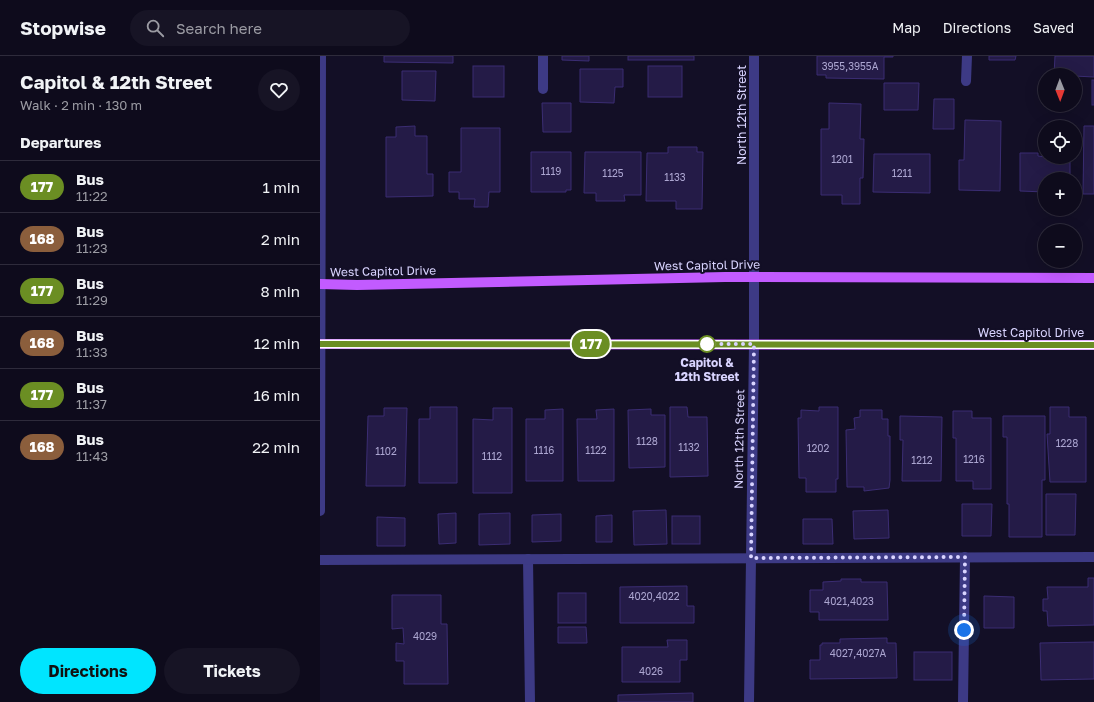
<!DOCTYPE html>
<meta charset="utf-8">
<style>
:root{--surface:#0e0b1c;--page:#171425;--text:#f1f3f6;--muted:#9b9ba3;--line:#2e2b3b;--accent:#00e5ff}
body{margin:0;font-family:"Golos Text",sans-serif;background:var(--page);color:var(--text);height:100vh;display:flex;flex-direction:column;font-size:15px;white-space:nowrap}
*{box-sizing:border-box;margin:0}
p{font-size:13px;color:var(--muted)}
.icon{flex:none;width:22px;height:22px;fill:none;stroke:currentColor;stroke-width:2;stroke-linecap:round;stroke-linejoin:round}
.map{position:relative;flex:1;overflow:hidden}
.side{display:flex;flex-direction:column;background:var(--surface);width:320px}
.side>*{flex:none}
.badge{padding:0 8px;border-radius:13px;font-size:14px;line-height:26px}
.needle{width:26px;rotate:179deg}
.fabs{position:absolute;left:718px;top:12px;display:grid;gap:8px}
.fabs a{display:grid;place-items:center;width:44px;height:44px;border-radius:50%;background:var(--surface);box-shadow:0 4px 16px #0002,0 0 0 1px var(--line);font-size:20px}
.you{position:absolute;width:20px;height:20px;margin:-10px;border:3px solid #fff;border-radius:50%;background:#1a73e8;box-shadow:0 0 0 6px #1a73e833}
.map>.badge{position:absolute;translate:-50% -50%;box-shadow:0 0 0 2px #fff}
h2{padding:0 20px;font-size:15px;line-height:36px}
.round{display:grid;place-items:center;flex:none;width:42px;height:42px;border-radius:21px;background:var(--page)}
.head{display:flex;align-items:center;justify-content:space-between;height:68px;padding:0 20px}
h1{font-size:19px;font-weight:700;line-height:30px}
.action{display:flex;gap:8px;margin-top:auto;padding:8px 20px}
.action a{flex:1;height:46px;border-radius:24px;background:var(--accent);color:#111;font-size:16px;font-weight:700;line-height:46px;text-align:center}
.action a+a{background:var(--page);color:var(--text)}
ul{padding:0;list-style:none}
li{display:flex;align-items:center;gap:12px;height:52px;padding:0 20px;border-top:1px solid var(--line)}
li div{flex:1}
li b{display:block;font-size:15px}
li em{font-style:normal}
li .badge{min-width:44px;font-weight:700;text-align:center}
header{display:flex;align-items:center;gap:24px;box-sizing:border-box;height:56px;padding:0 20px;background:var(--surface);border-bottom:1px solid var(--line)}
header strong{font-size:19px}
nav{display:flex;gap:22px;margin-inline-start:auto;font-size:14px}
.search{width:280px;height:36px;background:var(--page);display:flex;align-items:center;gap:10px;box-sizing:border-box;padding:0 14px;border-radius:22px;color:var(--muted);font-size:15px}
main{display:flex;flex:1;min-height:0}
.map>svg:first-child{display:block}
.building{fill:#241b47;stroke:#3b2d73}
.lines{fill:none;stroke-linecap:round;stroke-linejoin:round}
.service{stroke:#3d3a85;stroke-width:10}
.minor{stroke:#3d3a85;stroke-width:10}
.primary{stroke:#c25bff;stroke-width:10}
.line-casing{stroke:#fff;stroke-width:9}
.line{stroke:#6b8e23;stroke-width:6}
.walk{stroke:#d9d4ff;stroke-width:4;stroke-dasharray:0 7.2}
.stop-dot{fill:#fff;stroke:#6b8e23;stroke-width:2}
.labels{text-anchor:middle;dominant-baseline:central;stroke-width:4;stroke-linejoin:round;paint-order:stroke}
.number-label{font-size:10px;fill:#aca6d1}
.street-label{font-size:12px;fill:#d9d4ff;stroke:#130f26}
.stop-label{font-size:12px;font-weight:bold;fill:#d9d4ff;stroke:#130f26}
</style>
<header>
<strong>Stopwise</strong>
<div class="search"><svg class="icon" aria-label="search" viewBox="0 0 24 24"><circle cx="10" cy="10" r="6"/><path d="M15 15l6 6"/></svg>Search here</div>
<nav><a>Map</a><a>Directions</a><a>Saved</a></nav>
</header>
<main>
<section class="side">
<div class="head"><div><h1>Capitol &amp; 12th Street</h1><p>Walk · 2 min · 130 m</p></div><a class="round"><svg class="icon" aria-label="heart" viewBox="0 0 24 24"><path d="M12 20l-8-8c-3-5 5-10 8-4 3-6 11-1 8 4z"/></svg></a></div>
<h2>Departures</h2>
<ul>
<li><span class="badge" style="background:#6b8e23;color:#fff">177</span><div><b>Bus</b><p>11:22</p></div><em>1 min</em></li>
<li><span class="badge" style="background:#8b5e3c;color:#fff">168</span><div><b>Bus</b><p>11:23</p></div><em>2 min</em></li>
<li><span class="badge" style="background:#6b8e23;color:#fff">177</span><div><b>Bus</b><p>11:29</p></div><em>8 min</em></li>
<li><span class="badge" style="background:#8b5e3c;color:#fff">168</span><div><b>Bus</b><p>11:33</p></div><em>12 min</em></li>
<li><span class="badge" style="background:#6b8e23;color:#fff">177</span><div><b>Bus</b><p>11:37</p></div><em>16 min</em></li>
<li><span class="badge" style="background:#8b5e3c;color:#fff">168</span><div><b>Bus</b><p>11:43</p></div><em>22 min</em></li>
</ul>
<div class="action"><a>Directions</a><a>Tickets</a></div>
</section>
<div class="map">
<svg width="774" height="646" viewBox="0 0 774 646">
<rect width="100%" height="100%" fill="#130f26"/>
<g class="building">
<polygon points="64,0 133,0 133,7 64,6"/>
<polygon points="242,0 269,0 269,5 242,4"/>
<rect x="308" y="0" width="66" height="4"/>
<polygon points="497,0 573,0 573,1 564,1 564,23 506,22 506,19 497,19"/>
<polygon points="669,0 696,0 695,4 669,4"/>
<polygon points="735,0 774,0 774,21 734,19"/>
<rect x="153" y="10" width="31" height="31"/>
<rect x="328" y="10" width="34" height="31"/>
<polygon points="260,13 303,13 303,31 295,31 294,47 260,46"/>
<polygon points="82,15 116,15 115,45 82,44"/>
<rect x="772" y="24" width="2" height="25"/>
<polygon points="564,27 599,27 598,54 564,54"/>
<polygon points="614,43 634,43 634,73 613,73"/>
<polygon points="222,47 251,47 251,76 223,76"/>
<polygon points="509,47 541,48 540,83 544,83 543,122 540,122 540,148 522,148 522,139 501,139 501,73 509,73"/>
<polygon points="645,64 681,65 680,135 639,134 639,104 644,104"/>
<polygon points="95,70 95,80 107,80 107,118 113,118 113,140 66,141 66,81 76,81 76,71"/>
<polygon points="764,70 774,70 774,138 763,138"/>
<polygon points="141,72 180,72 180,136 169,136 168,151 154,151 155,143 139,143 139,136 129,136 129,116 141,116"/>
<polygon points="348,91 377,91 377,96 383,96 382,153 356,153 356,145 326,145 327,97 348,97"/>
<polygon points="211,96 251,96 251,134 246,134 246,136 211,136"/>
<polygon points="265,96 321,96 321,139 304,139 305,145 276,145 276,137 264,137"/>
<polygon points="700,97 718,97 718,100 725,101 750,101 750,123 725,123 725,136 700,135"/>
<polygon points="554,98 610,98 610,137 553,136"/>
<polygon points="110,351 137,351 137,427 99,427 99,363 110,363"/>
<polygon points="350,351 367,351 368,361 387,361 388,420 350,421"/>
<polygon points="499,351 518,351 518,423 516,423 516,436 486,436 486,422 479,422 478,362 481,362 481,354 499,355"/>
<polygon points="730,351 749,351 749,361 766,361 766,426 730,426 727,378 730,378"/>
<polygon points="64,352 87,352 85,430 46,430 48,360 64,360"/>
<polygon points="173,352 192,352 192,437 153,437 153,363 173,364"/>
<polygon points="243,353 243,425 206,425 206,363 225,363 225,354"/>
<polygon points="294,353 294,425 258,425 257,363 277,363 276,354"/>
<polygon points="331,353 331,359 345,359 345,411 309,412 308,354"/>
<polygon points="540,354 562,354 562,363 568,363 568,380 570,380 570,424 569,432 544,435 544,431 527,431 526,374 535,373 534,362 540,361"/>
<polygon points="633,355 652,355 652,362 671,362 671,433 653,433 653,425 636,425 636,382 633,382"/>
<polygon points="580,360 622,361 621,425 582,425 583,384 580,384"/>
<polygon points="683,360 725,360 725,424 722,424 722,481 689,481 689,448 687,448 687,381 683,381"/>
<polygon points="726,438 756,438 755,479 726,479"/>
<polygon points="642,448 672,448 671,480 642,480"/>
<polygon points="346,454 347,488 314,489 313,455"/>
<polygon points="568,454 569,482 534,483 533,455"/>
<polygon points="136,457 136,487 119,488 118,458"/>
<polygon points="190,457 190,488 159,489 159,458"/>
<polygon points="241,458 241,485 212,486 212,459"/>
<polygon points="292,459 292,486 276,486 276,460"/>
<rect x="352" y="460" width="28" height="28"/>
<polygon points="57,461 85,462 85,490 57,490"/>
<polygon points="483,463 512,463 513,488 483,488"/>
<polygon points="768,522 774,522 774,569 728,570 727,555 723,555 723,543 728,543 727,531 768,531"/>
<polygon points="521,523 541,523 541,526 567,526 568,564 499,564 499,556 490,556 490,534 503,534 503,526 521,525"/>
<polygon points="367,530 367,550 374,550 374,567 300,567 300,531"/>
<rect x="238" y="537" width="28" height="30"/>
<polygon points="72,539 121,539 121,568 127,568 128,628 84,628 84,605 76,605 76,587 84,588 83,572 72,573"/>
<polygon points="664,540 694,541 694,572 664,572"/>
<polygon points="238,571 266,571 267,587 238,587"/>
<polygon points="567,582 567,587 576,587 577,622 490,623 490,604 500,604 500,589 502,589 502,587 520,587 520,583"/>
<polygon points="347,584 367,584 367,604 360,604 360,626 302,626 302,591 348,591"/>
<polygon points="774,586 774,623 721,624 720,587"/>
<rect x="594" y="596" width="38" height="28"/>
<polygon points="373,637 373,646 298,646 298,639"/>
</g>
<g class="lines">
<g class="service">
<polyline points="223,0 223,33"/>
<polyline points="646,25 647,0"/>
<polyline points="208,503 210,646"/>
<polyline points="0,504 774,501"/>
<polyline points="643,646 645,501"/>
</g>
<g class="minor">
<polyline points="0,455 1,0"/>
<polyline points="429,646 434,288 434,0"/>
</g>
<g class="primary">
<polyline points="0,228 37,229 405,221 774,222"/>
<polyline points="0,288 774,289"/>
</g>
</g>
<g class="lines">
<g class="line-casing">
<polyline id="line" points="0,288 774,289"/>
</g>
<use href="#line" class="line"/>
<polyline class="walk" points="387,288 434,288 431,502 645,501 644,574"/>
</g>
<circle class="stop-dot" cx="387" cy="288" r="8"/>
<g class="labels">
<g class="number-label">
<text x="530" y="10">3955,3955A</text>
<text x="522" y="103">1201</text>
<text x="231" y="115">1119</text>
<text x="293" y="117">1125</text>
<text x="582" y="117">1211</text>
<text x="355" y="121">1133</text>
<text x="327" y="385">1128</text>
<text x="747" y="387">1228</text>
<text x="369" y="391">1132</text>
<text x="498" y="392">1202</text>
<text x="224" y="394">1116</text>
<text x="276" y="394">1122</text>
<text x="66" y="395">1102</text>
<text x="172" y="400">1112</text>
<text x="654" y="403">1216</text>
<text x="602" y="404">1212</text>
<text x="334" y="540">4020,4022</text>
<text x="529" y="545">4021,4023</text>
<text x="105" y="580">4029</text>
<text x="538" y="597">4027,4027A</text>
<text x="331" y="615">4026</text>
</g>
<g class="street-label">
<text transform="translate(421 59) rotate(-90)">North 12th Street</text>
<text transform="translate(387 209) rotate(-1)">West Capitol Drive</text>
<text transform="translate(63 215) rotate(-1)">West Capitol Drive</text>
<text x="711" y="276">West Capitol Drive</text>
<text transform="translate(419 383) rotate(-89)">North 12th Street</text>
</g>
<g class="stop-label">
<text x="387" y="306">Capitol &amp;<tspan x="387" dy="14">12th Street</tspan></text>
</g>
</g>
</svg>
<div class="fabs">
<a><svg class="needle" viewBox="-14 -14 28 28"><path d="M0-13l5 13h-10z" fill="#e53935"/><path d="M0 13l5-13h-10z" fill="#9b9ba3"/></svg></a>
<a><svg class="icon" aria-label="locate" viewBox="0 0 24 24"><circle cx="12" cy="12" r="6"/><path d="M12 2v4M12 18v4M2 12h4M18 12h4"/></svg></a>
<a>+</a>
<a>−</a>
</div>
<div class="you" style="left:644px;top:574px"></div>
<b class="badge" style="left:271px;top:288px;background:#6b8e23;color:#fff">177</b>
</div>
</main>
